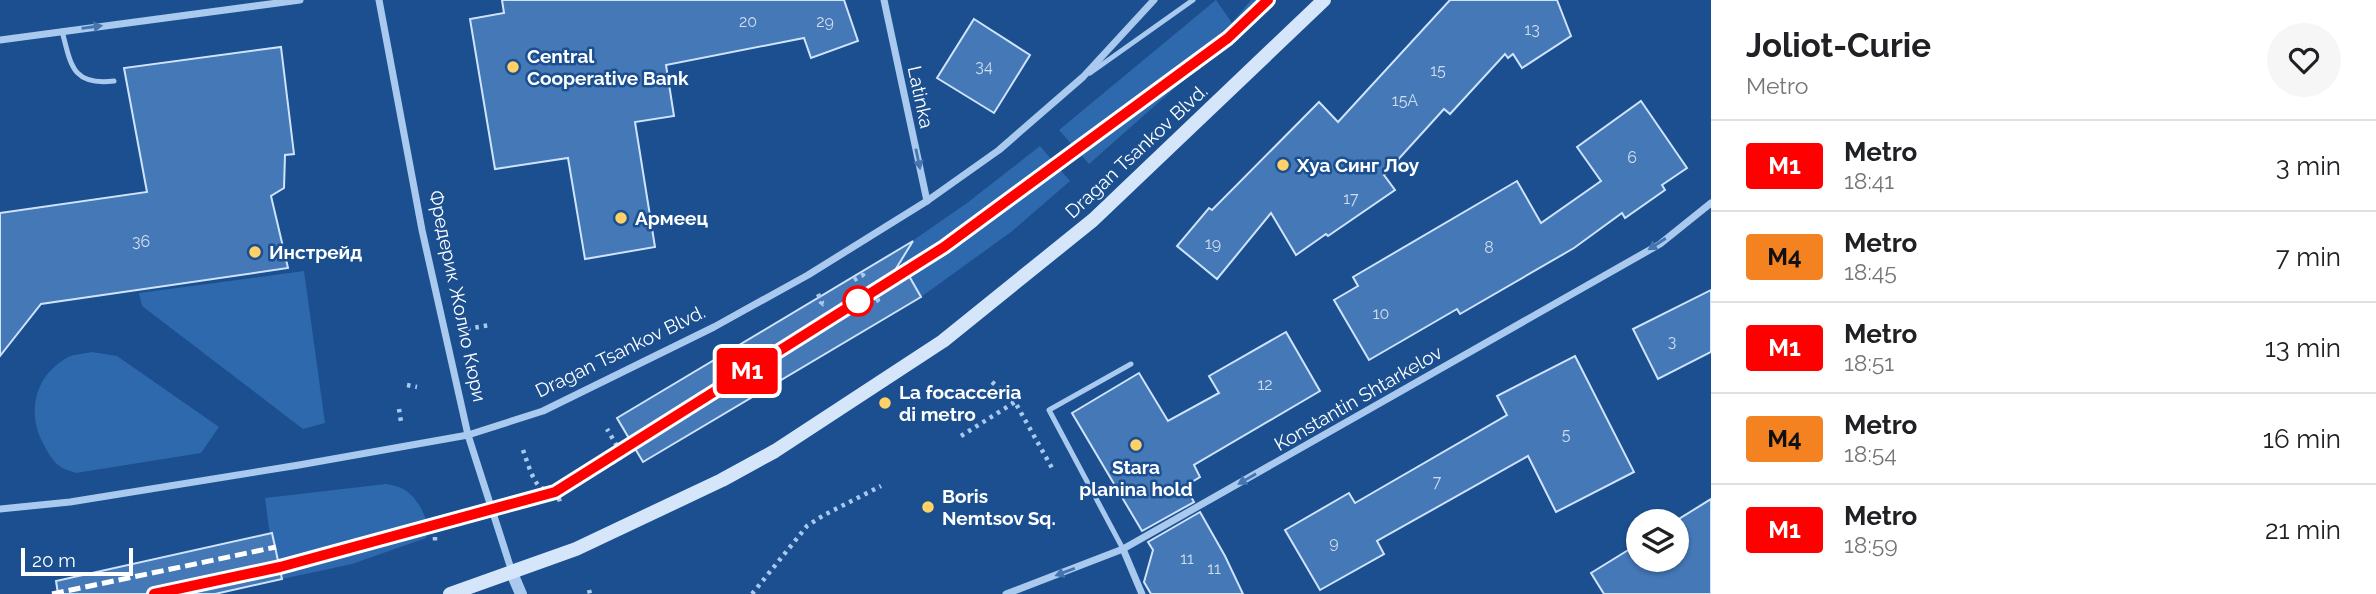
<!DOCTYPE html>
<meta charset="utf-8">
<style>
:root{--surface:#fff;--page:#f6f6f6;--text:#202124;--muted:#757577;--line:#e0e0e0}
body{margin:0;font-family:Raleway,sans-serif;background:var(--page);color:var(--text);height:100vh;display:flex;flex-direction:column;font-size:26px;white-space:nowrap}
*{box-sizing:border-box;margin:0}
p{font-size:23px;color:var(--muted)}
.icon{flex:none;width:38px;height:38px;fill:none;stroke:currentColor;stroke-width:2;stroke-linecap:round;stroke-linejoin:round}
.map{position:relative;flex:1;overflow:hidden}
.details{display:flex;flex-direction:column;background:var(--surface);width:665px}
.details>*{flex:none}
.badge{padding:0 14px;border-radius:5px;font-size:24px;line-height:46px}
.controls{position:absolute;left:1626px;top:509px;display:grid;gap:14px}
.controls a{display:grid;place-items:center;width:63px;height:63px;border-radius:50%;background:var(--surface);box-shadow:0 2px 5px #0004;font-size:35px}
.scale{position:absolute;left:21px;bottom:18px;width:112px;box-sizing:border-box;padding-left:7px;border:4px solid #fff;border-top:0;font-size:19px;line-height:24px;white-space:nowrap;color:#fff;-webkit-text-stroke:5px #1b4f8f;paint-order:stroke}
.map>.badge{position:absolute;translate:-50% -50%;box-shadow:0 0 0 4px #fff}
.round{display:grid;place-items:center;flex:none;width:74px;height:74px;border-radius:37px;background:var(--page)}
.summary{display:flex;align-items:center;justify-content:space-between;height:119px;padding:0 35px}
h1{font-size:33px;font-weight:700;line-height:52px}
ul{padding:0;list-style:none}
li{display:flex;align-items:center;gap:21px;height:91px;padding:0 35px;border-top:2px solid var(--line)}
li div{flex:1}
li b{display:block;font-size:26px}
li em{font-style:normal}
li .badge{min-width:77px;font-weight:700;text-align:center}
main{display:flex;flex:1;min-height:0}
.map>svg:first-child{display:block}
.green{fill:#2e69ad}
.building{fill:#4478b7;stroke:#cfe3fa;stroke-width:2}
.lines{fill:none;stroke-linecap:round;stroke-linejoin:round}
.path{stroke:#a9c9ee;stroke-width:4.5;stroke-dasharray:3.5 5;stroke-linecap:butt}
.service{stroke:#a9c9ee;stroke-width:5}
.minor{stroke:#a9c9ee;stroke-width:7}
.tertiary{stroke:#a9c9ee;stroke-width:12}
.secondary{stroke:#d6e6fa;stroke-width:14}
.rail{stroke:#fff;stroke-width:5;stroke-dasharray:12 5;stroke-linecap:butt}
.oneway{fill:#4674ac}
.line-casing{stroke:#fff;stroke-width:16}
.line{stroke:#f00;stroke-width:10}
.poi-dot{fill:#ffd166;stroke:#1b4f8f;stroke-width:2.5}
.stop-dot{fill:#fff;stroke:#f00;stroke-width:3.5}
.labels{text-anchor:middle;dominant-baseline:central;stroke-width:5;stroke-linejoin:round;paint-order:stroke}
.number-label{font-size:16px;fill:#d0dded}
.poi-label{font-size:19px;font-weight:bold;fill:#fff;stroke:#1b4f8f;text-anchor:start}
.street-label{font-size:19px;fill:#fff;stroke:#1b4f8f}
</style>
<main>
<div class="map">
<svg width="1711" height="594" viewBox="0 0 1711 594">
<rect width="100%" height="100%" fill="#1b4f8f"/>
<g class="green">
<polygon points="1216,0 1232,23 1251,0 1266,0 1238,32 1089,164 1059,130"/>
<polygon points="1040,146 1070,181 1011,232 921,297 895,253 967,203"/>
<polygon points="304,271 325,423 303,429 142,306 139,293"/>
<path d="M92 352 117 356 219 427 201 453 76 473C72 471 65 470 61 467 54 463 48 453 44 445 27 415 33 378 65 359 72 354 83 354 92 352Z"/>
<path d="M386 484C391 485 398 486 403 489 417 496 432 522 426 538L352 564 282 579 269 528 265 498Z"/>
</g>
<g class="building">
<polygon points="502,0 844,0 858,41 811,58 804,38 666,65 674,116 635,122 655,247 585,259 568,158 495,169 470,19 504,13"/>
<polygon points="1450,0 1557,0 1571,36 1522,68 1513,54 1508,58 1505,54 1450,114 1444,109 1384,175 1395,190 1328,236 1326,234 1296,255 1271,213 1217,279 1177,246 1209,208 1212,210 1319,102 1338,122"/>
<polygon points="974,19 1030,55 994,113 937,78"/>
<polygon points="281,47 294,154 285,155 284,188 271,196 288,268 41,304 0,356 0,213 147,192 124,68"/>
<polygon points="1641,101 1687,168 1662,185 1665,190 1625,218 1622,213 1574,248 1460,314 1457,309 1369,360 1334,300 1358,286 1353,277 1517,181 1541,223 1601,181 1577,147"/>
<polygon points="913,241 889,280 904,267 921,297 643,462 617,418"/>
<polygon points="1711,290 1711,352 1658,379 1633,329"/>
<polygon points="1286,332 1320,391 1194,465 1200,477 1185,486 1194,502 1142,531 1072,413 1139,373 1168,421 1219,393 1209,376"/>
<polygon points="1575,356 1634,472 1556,512 1528,456 1377,541 1384,554 1320,590 1285,530 1349,493 1355,503 1507,415 1497,396"/>
<polygon points="1711,499 1711,594 1604,594 1591,573 1638,544 1638,560 1676,560 1676,522 1674,522"/>
<polygon points="1200,512 1225,556 1243,594 1151,594 1144,582 1153,550 1148,542"/>
<polygon points="272,533 282,579 215,594 58,594 56,581"/>
</g>
<g class="lines">
<g class="path">
<polyline points="854,280 863,275 865,278"/>
<polyline points="818,294 822,302 819,306 823,304"/>
<polyline points="869,306 878,300 876,297"/>
<polyline points="467,329 490,325"/>
<polyline points="992,382 1015,402 1052,468"/>
<polyline points="407,385 417,387"/>
<polyline points="399,409 401,422"/>
<polyline points="961,436 1015,402"/>
<path d="M523 450C527 461 531 476 538 485 551 503 608 465 623 456L607 429"/>
<polyline points="556,490 561,505"/>
<polyline points="435,537 435,544"/>
<polyline points="589,590 590,594"/>
<polyline points="752,594 807,526 824,515 881,486"/>
</g>
<g class="service">
<path d="M62 31C71 65 72 86 114 81"/>
<polyline points="1090,73 1193,0"/>
<polyline points="1123,549 1049,410 1131,364"/>
</g>
<g class="minor">
<polyline points="379,0 422,230 468,435 512,572"/>
<polyline points="884,0 927,201"/>
<polyline points="0,40 300,0"/>
<polyline points="0,509 70,502 299,465 468,435 543,411 714,327 808,275 927,201 999,150 1083,77 1154,0"/>
<polyline points="1123,549 1142,594"/>
<polyline points="1006,594 1123,549 1660,244 1711,203"/>
</g>
<polyline class="tertiary" points="512,573 521,594"/>
<polyline class="secondary" points="450,594 576,549 722,480 775,451 943,341 1093,220 1324,0"/>
<g class="rail">
<polyline points="52,594 276,547"/>
<polyline points="154,594 280,567"/>
</g>
</g>
<defs><path id="oneway-solid" d="M-6-.8H1V-3.2L6.5 0L1 3.2V.8H-6Z" transform="scale(1.75)"/></defs>
<g class="oneway">
<use href="#oneway-solid" transform="translate(92 27) rotate(-8)"/>
<use href="#oneway-solid" transform="translate(918 159) rotate(78)"/>
<use href="#oneway-solid" transform="translate(1657 244) rotate(147)"/>
<use href="#oneway-solid" transform="translate(1247 479) rotate(150)"/>
<use href="#oneway-solid" transform="translate(1065 572) rotate(159)"/>
</g>
<g class="lines">
<g class="line-casing">
<polyline id="line" points="154,594 280,567 555,492 944,247 1228,38 1268,0"/>
</g>
<use href="#line" class="line"/>
</g>
<g class="poi-dot">
<circle cx="513" cy="67" r="7"/>
<circle cx="1283" cy="165" r="7"/>
<circle cx="621" cy="218" r="7"/>
<circle cx="255" cy="252" r="7"/>
<circle cx="885" cy="403" r="7"/>
<circle cx="1136" cy="445" r="7"/>
<circle cx="928" cy="507" r="7"/>
</g>
<circle class="stop-dot" cx="858" cy="301" r="14"/>
<g class="labels">
<g class="number-label">
<text x="748" y="21">20</text>
<text x="825" y="21">29</text>
<text x="1532" y="29">13</text>
<text x="984" y="66">34</text>
<text x="1438" y="70">15</text>
<text x="1405" y="100">15А</text>
<text x="1632" y="157">6</text>
<text x="1351" y="198">17</text>
<text x="141" y="241">36</text>
<text x="1213" y="243">19</text>
<text x="1489" y="247">8</text>
<text x="1381" y="313">10</text>
<text x="1672" y="341">3</text>
<text x="1265" y="384">12</text>
<text x="1566" y="434">5</text>
<text x="1437" y="481">7</text>
<text x="1334" y="542">9</text>
<text x="1187" y="558">11</text>
<text x="1214" y="568">11</text>
</g>
<g class="poi-label">
<text x="527" y="56">Central<tspan x="527" dy="22">Cooperative Bank</tspan></text>
<text x="1297" y="165">Хуа Синг Лоу</text>
<text x="635" y="218">Армеец</text>
<text x="269" y="252">Инстрейд</text>
<text x="899" y="392">La focacceria<tspan x="899" dy="22">di metro</tspan></text>
<text x="1136" y="467" text-anchor="middle">Stara<tspan x="1136" dy="22">planina hold</tspan></text>
<text x="942" y="496">Boris<tspan x="942" dy="22">Nemtsov Sq.</tspan></text>
</g>
<g class="street-label">
<text transform="translate(921 97) rotate(78)">Latinka</text>
<text transform="translate(1136 151) rotate(-43)">Dragan Tsankov Blvd.</text>
<text transform="translate(458 296) rotate(78)">Фредерик Жолио Кюри</text>
<text transform="translate(620 351) rotate(-26)">Dragan Tsankov Blvd.</text>
<text transform="translate(1358 398) rotate(-30)">Konstantin Shtarkelov</text>
</g>
</g>
</svg>
<div class="controls">
<a><svg class="icon" aria-label="layers" viewBox="0 0 24 24"><path d="M12 4l9 5-9 5-9-5zM3 14l9 5 9-5"/></svg></a>
</div>
<div class="scale">20 m</div>
<b class="badge" style="left:747px;top:371px;background:#f00;color:#fff">M1</b>
</div>
<section class="details">
<div class="summary"><div><h1>Joliot-Curie</h1><p>Metro</p></div><a class="round"><svg class="icon" aria-label="heart" viewBox="0 0 24 24"><path d="M12 20l-8-8c-3-5 5-10 8-4 3-6 11-1 8 4z"/></svg></a></div>
<ul>
<li><span class="badge" style="background:#f00;color:#fff">M1</span><div><b>Metro</b><p>18:41</p></div><em>3 min</em></li>
<li><span class="badge" style="background:#f58220;color:#111">M4</span><div><b>Metro</b><p>18:45</p></div><em>7 min</em></li>
<li><span class="badge" style="background:#f00;color:#fff">M1</span><div><b>Metro</b><p>18:51</p></div><em>13 min</em></li>
<li><span class="badge" style="background:#f58220;color:#111">M4</span><div><b>Metro</b><p>18:54</p></div><em>16 min</em></li>
<li><span class="badge" style="background:#f00;color:#fff">M1</span><div><b>Metro</b><p>18:59</p></div><em>21 min</em></li>
</ul>
</section>
</main>
